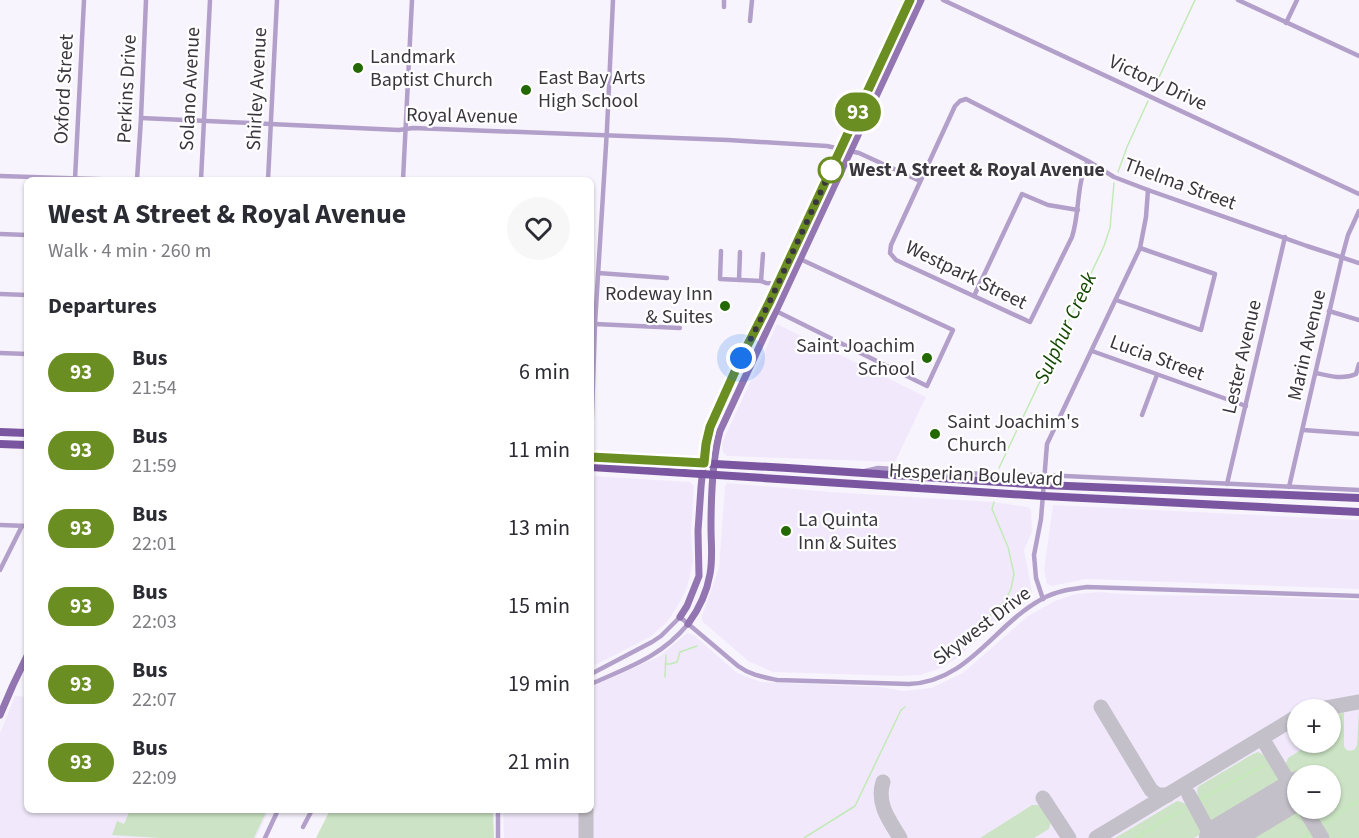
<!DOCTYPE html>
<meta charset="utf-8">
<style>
:root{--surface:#fff;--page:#f7f7f7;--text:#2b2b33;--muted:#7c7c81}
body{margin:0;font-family:"Source Sans 3",sans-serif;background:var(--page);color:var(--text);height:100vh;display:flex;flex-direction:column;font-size:22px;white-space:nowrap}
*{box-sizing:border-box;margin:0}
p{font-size:20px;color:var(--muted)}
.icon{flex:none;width:33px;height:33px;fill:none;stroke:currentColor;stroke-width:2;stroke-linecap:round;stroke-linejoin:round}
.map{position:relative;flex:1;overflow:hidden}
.side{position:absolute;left:24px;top:177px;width:570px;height:636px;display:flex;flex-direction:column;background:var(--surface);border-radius:9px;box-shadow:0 2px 4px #0004}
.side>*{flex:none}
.badge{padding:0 12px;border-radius:20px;font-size:21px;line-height:39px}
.tools{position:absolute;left:1287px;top:699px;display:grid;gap:12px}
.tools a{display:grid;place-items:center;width:54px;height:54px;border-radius:50%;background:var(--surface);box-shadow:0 2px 4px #0004;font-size:30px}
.you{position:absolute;width:30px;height:30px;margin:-15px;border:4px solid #fff;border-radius:50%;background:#1a73e8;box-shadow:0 0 0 9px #1a73e833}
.map>.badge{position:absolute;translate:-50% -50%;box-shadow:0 0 0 3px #fff}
h2{padding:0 24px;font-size:22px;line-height:54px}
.round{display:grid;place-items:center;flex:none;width:63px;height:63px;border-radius:32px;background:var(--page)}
.overview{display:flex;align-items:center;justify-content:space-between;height:102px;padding:0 24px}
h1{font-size:28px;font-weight:700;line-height:45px}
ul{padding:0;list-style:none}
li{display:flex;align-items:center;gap:18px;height:78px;padding:0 24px}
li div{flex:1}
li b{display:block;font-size:22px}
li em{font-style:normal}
li .badge{min-width:66px;font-weight:700;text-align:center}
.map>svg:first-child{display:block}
.built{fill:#f1e9fb;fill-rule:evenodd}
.green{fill:#cce4c5}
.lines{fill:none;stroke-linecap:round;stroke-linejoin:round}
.stream{stroke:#c2eab6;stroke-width:1.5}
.taxiway{stroke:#c4c0c9;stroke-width:15}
.runway{stroke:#c4c0c9;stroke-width:38}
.street{stroke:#b3a0ca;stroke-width:4.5}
.secondary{stroke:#9375b2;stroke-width:7}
.primary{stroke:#7b56a0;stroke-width:8}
.line-casing{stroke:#fff;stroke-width:14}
.line{stroke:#6b8e23;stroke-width:9}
.walk{stroke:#3a363e;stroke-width:6;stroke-dasharray:0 10.8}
.poi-dot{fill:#246800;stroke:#fff;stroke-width:2}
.stop-dot{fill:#fff;stroke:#6b8e23;stroke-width:3}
.labels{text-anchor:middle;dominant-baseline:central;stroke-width:4.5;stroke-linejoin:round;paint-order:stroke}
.poi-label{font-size:20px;fill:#3a363e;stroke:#fff;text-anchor:start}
.street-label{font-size:20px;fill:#3a363e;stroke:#fff}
.stop-label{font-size:20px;font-weight:bold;fill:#3a363e;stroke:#fff;text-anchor:start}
.water-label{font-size:21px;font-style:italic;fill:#154700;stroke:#fff}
</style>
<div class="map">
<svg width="1359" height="838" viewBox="0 0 1359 838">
<rect width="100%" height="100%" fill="#f8f4fd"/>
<g class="built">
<polygon points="777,324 926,397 895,462 727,456 723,452 722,443"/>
<polygon points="591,476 690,482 694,486 691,532 693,561 687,588 680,602 667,622 650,637 591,667"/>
<polygon points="727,483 831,492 993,502 1028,507 1031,510 1032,532 1024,550 1032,592 1031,596 1009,611 957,658 938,669 920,675 900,676 773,672 748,661 702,621 702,616 719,568 725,486"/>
<polygon points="1053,505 1359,520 1359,589 1086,579 1052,586 1047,584 1044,570"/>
<path d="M1098 592 1141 595 1248 596 1359 600V838H504L503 810H591V687L660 656 687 633 694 635 737 673 761 682 880 687 903 691 931 688 963 673 1028 616 1055 601 1076 594ZM1298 710H1330V742H1298ZM1298 776H1330V808H1298Z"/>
<polygon points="15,696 27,697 27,810 269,810 256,838 0,838 0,733"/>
</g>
<g class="green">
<path d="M1359 709V838H1327L1310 809 1330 808V776H1298L1297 788 1287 770 1286 763 1288 758 1312 743 1330 742 1331 718 1344 711V746C1346 751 1350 752 1355 749L1357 745Z"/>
<path d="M1258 752C1269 757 1280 771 1280 783L1277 787 1214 826 1198 798 1197 789 1199 786 1253 754Z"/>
<path d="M1177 801C1191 802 1197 821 1203 833L1194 838H1115Z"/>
<polygon points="1032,805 1038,805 1043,809 1051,821 1049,829 1034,838 980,838"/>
<polygon points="1293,808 1303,815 1316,838 1243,838 1288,810"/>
<polygon points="130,810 267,810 254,838 160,838 112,835 117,821 124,824"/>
<polygon points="330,810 493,810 494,838 316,838"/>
</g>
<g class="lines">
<g class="stream">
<polyline points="1153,90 1195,0"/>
<polyline points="1118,172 1127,147 1148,101"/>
<polyline points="999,468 1104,246 1110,228 1114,183"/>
<polyline points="665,664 670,664 677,662 680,652 697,646"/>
<polyline points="939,665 1005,601 1011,589 1014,574 1008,547 992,509 994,502"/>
<polyline points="665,677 666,655"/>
<polyline points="1201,799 1264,765"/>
<polyline points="1326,824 1347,807 1359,801"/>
<polyline points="804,838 855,806 901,710 905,707"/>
<polyline points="1136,838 1182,810"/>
<polyline points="1303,838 1310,834"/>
</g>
<g class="taxiway">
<polyline points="1101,707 1151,790 1158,795 1168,795"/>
<polyline points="1315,710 1359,702"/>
<polyline points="1262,738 1298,798"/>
<path d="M883 782C876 804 890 821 900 838"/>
<polyline points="1189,795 1208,830 1209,838"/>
<polyline points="1043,798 1069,838"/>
<polyline points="1304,808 1322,838"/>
<polyline points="586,810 586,838"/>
<polyline points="1096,838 1298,716"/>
</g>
<polyline class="runway" points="1218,838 1298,790"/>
<g class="street">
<polyline points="724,0 724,7"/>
<polyline points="943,0 1359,194"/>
<polyline points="1238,0 1359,56"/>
<polyline points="750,21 752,0"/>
<polyline points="1286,23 1297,0"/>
<polyline points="141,118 399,130 413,128 728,140 827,146 859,153 920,181"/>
<path d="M1088 161C1076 184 1080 212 1072 237L1030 322 896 260 890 253 891 245 955 106 960 101 966 99 1088 161 1114 177 1148 190 1307 246 1359 263"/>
<polyline points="0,176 127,180"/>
<polyline points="75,179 84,0"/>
<polyline points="137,180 141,118 146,0"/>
<polyline points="201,180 210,0"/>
<polyline points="268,180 277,0"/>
<polyline points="403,180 412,0"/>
<polyline points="0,234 27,235"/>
<polyline points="721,251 720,279 761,281 766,283 778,284"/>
<polyline points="598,273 667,278"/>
<polyline points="739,280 740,252"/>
<polyline points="761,281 763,254"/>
<polyline points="0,294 27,295"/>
<polyline points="974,296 1022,194 1048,205 1078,210"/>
<polyline points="1116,300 1201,330 1215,274 1140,248"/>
<polyline points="776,311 927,386 953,330 800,259"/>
<polyline points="1329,311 1359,320"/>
<polyline points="595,324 680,328"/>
<polyline points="1092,351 1246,406"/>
<polyline points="0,353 27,354"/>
<path d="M1316 373C1329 376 1343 380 1356 374L1359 364"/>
<polyline points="1142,415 1157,375"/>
<polyline points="1303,430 1359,434"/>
<polyline points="591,442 595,324 607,129 613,0"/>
<polyline points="865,471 878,468 985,474 1044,475 1359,490"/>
<polyline points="1227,484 1285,237"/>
<polyline points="1289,487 1342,257 1348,235 1359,211"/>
<polyline points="0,525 27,526"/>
<polyline points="0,570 22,526"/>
<polyline points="1043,599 1036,578 1034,555 1041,519 1047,444 1140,248 1146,217 1148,190"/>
<path d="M591 674 652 642 661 636 680 617 738 666C750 675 763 677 777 680L909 684C968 682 994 625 1042 599 1056 591 1071 589 1087 587L1359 596"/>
<path d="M591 684C629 667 661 657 688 624"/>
<polyline points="303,827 312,810"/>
<polyline points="265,838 278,810"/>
<polyline points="498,838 498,810"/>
</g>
<g class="secondary">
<polyline points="680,617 687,606 699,576 698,531 701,487 705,447 710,427 741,358 769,303 910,0"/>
<path d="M688 624C699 609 707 592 710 574 713 558 711 543 711 528 711 498 712 460 720 431L921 0"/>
<polyline points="0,715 13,685 27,656"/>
</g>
<g class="primary">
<polyline points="0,432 27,433"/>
<polyline points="0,444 27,445"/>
<polyline points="591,457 788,468 1044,485 1359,498"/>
<polyline points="591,467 1043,496 1359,512"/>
</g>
</g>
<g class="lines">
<g class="line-casing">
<polyline id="line" points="591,457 704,463 706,444 710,427 741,358 769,303 910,0"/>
</g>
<use href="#line" class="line"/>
<polyline class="walk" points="741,358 769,303 831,170"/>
</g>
<g class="poi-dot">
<circle cx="358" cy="68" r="6"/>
<circle cx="526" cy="90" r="6"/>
<circle cx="725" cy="306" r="6"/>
<circle cx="927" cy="358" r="6"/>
<circle cx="935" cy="434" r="6"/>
<circle cx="786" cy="531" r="6"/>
</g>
<circle class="stop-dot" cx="831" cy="170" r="12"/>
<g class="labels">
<g class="poi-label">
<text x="370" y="57">Landmark<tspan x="370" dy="23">Baptist Church</tspan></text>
<text x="538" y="78">East Bay Arts<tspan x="538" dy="23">High School</tspan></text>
<text x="713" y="294" text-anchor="end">Rodeway Inn<tspan x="713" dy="23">&amp; Suites</tspan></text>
<text x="915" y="346" text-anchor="end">Saint Joachim<tspan x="915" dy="23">School</tspan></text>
<text x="947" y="422">Saint Joachim's<tspan x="947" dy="23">Church</tspan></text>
<text x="798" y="520">La Quinta<tspan x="798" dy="23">Inn &amp; Suites</tspan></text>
</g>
<g class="street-label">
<text transform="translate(1158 83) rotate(25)">Victory Drive</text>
<text transform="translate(64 89) rotate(-87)">Oxford Street</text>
<text transform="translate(127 89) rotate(-87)">Perkins Drive</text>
<text transform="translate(190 89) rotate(-87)">Solano Avenue</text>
<text transform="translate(257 89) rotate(-87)">Shirley Avenue</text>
<text transform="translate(462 116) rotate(1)">Royal Avenue</text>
<text transform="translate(1180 184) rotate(20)">Thelma Street</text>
<text transform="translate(966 275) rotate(26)">Westpark Street</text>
<text transform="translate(1307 345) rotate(-77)">Marin Avenue</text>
<text transform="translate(1242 357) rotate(-77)">Lester Avenue</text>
<text transform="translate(1157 358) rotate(20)">Lucia Street</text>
<text transform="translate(976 475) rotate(3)">Hesperian Boulevard</text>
<text transform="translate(982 626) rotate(-37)">Skywest Drive</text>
</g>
<g class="stop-label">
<text x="849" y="170">West A Street &amp; Royal Avenue</text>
</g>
<g class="water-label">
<text transform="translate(1065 328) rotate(-65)">Sulphur Creek</text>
</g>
</g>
</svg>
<div class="tools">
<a>+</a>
<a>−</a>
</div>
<div class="you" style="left:741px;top:358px"></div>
<b class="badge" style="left:858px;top:112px;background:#6b8e23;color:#fff">93</b>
<section class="side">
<div class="overview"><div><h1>West A Street &amp; Royal Avenue</h1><p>Walk · 4 min · 260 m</p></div><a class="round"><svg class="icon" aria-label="heart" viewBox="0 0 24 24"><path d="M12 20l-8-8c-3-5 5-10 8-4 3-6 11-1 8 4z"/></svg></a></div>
<h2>Departures</h2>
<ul>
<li><span class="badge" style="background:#6b8e23;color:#fff">93</span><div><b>Bus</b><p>21:54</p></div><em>6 min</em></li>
<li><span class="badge" style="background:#6b8e23;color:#fff">93</span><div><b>Bus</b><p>21:59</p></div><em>11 min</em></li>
<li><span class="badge" style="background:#6b8e23;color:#fff">93</span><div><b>Bus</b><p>22:01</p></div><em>13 min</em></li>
<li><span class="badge" style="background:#6b8e23;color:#fff">93</span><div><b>Bus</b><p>22:03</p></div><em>15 min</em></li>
<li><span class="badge" style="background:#6b8e23;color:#fff">93</span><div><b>Bus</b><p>22:07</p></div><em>19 min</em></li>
<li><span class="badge" style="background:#6b8e23;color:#fff">93</span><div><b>Bus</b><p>22:09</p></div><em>21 min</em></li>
</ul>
</section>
</div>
